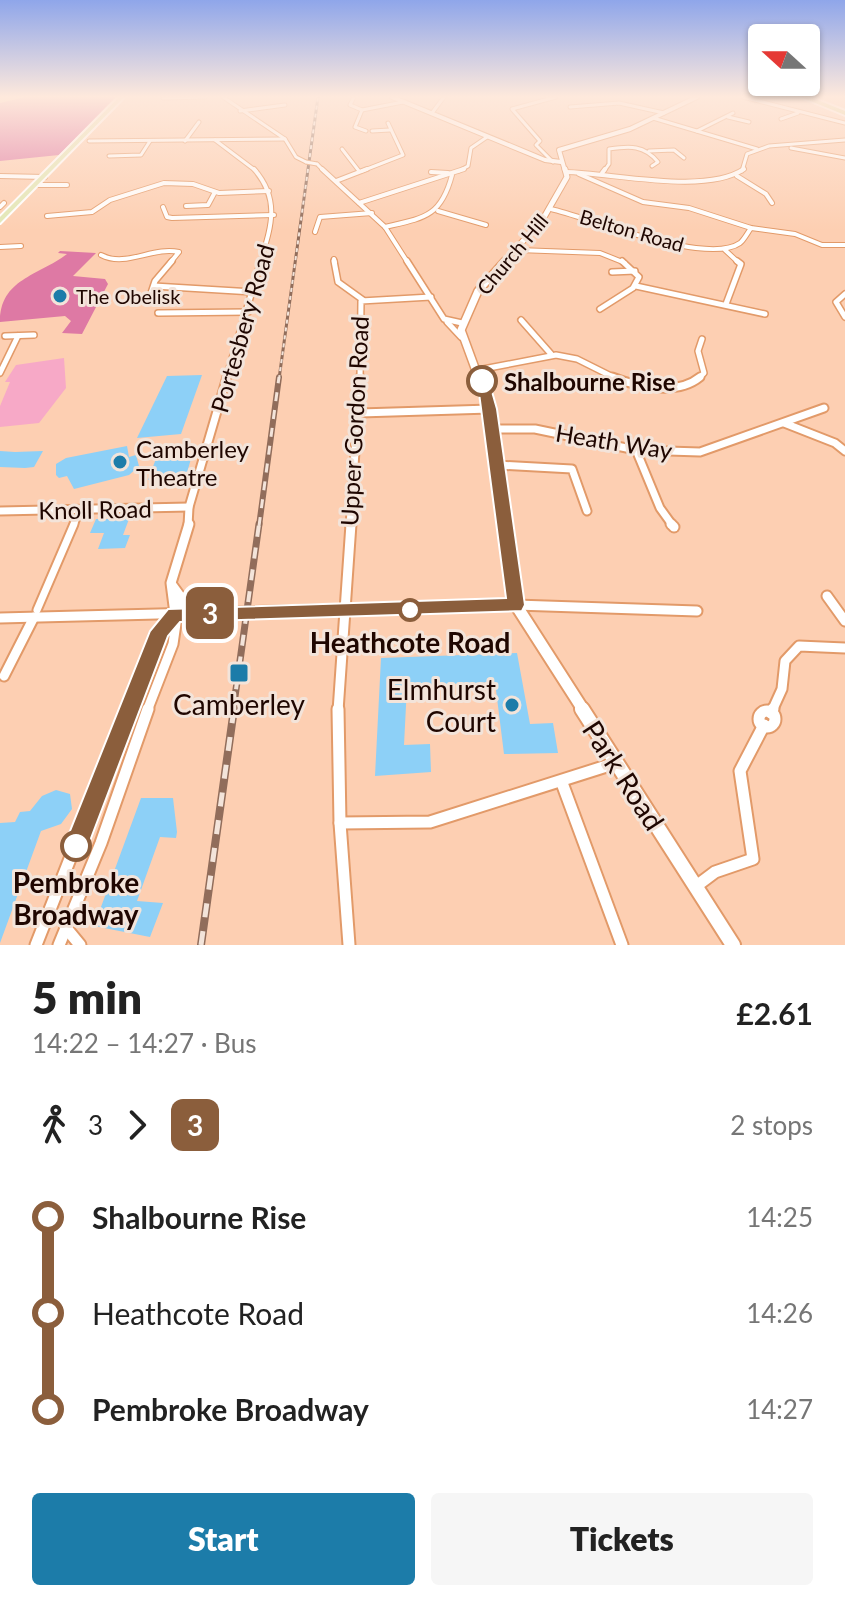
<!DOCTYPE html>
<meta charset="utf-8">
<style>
:root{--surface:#fff;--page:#f6f6f6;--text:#222;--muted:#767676;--accent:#1c7ca9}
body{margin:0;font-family:Lato,sans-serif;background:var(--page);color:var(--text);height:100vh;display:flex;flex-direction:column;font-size:30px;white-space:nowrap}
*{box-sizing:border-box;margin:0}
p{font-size:26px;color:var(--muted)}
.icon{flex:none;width:44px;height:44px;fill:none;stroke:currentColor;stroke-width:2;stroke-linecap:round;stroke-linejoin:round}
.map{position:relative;height:945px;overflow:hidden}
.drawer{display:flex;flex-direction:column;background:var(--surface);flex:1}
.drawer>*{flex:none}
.badge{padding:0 16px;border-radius:12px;font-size:28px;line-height:52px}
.needle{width:52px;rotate:291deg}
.fabs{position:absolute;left:748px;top:24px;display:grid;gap:16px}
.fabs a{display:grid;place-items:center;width:72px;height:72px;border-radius:8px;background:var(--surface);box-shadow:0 2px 6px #0004;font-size:40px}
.map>.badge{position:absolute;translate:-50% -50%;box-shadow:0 0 0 4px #fff}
.legs{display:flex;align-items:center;gap:12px;height:88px;padding:0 32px;font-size:26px}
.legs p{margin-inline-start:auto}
.summary{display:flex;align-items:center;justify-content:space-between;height:136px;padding:0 32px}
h1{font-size:44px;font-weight:800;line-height:60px}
.action{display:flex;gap:16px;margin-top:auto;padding:16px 32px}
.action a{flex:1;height:92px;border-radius:8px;background:var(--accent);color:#fff;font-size:32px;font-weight:800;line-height:92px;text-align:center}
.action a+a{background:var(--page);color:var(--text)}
ul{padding:0 32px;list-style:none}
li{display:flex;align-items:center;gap:28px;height:96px;font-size:30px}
li i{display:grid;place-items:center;width:12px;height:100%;margin:0 10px;background:currentColor}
li i::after{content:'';width:20px;height:20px;margin:-10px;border:6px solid;border-radius:50%;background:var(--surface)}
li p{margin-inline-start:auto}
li:first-child i{background:linear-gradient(#0000 50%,currentColor 0)}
li:last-child i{background:linear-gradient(currentColor 50%,#0000 0)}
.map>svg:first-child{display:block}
.green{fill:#f7a9c7}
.forest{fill:#de79a4}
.building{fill:#8dd0f7}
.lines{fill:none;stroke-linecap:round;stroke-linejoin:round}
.pedestrian-far1-casing{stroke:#e29a69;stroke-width:10}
.pedestrian-casing{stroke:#e29a69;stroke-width:11}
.minor-far5-casing{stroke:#e29a69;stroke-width:5}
.minor-far4-casing{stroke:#e29a69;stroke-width:6}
.minor-far3-casing{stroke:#e29a69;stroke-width:8}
.minor-far2-casing{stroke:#e29a69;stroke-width:11}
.minor-far1-casing{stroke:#e29a69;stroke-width:13}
.minor-casing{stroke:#e29a69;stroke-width:15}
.tertiary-far5-casing{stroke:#e29a69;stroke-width:6}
.tertiary-far4-casing{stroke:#e29a69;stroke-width:7}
.tertiary-far3-casing{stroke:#e29a69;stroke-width:10}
.tertiary-far2-casing{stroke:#e29a69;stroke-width:13}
.tertiary-far1-casing{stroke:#e29a69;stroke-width:15}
.tertiary-casing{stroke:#e29a69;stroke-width:18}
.primary-casing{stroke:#fff;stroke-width:4}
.motorway-casing{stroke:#fff;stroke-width:4}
.pedestrian-far1{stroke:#fff;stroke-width:6}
.pedestrian{stroke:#fff;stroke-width:7}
.minor-far5{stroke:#fff;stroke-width:3}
.minor-far4{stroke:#fff;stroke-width:4}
.minor-far3{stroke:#fff;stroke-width:5}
.minor-far2{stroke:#fff;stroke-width:7}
.minor-far1{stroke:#fff;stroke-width:9}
.minor{stroke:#fff;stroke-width:11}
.tertiary-far5{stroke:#fff;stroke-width:4}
.tertiary-far4{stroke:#fff;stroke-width:5}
.tertiary-far3{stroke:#fff;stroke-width:7}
.tertiary-far2{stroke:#fff;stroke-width:9}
.tertiary-far1{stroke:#fff;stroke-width:11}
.tertiary{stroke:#fff;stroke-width:14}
.primary{fill:#e2e8b6;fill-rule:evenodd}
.motorway{fill:#cfd986;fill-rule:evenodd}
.rail-far3-casing{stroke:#916d5b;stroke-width:3}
.rail-far2-casing{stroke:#916d5b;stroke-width:6}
.rail-far1-casing{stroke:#916d5b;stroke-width:7}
.rail-casing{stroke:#916d5b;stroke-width:8}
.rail-far3{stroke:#f3e4da;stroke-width:2;stroke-dasharray:4;stroke-linecap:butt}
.rail-far2{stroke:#f3e4da;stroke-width:3;stroke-dasharray:9;stroke-linecap:butt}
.rail-far1{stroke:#f3e4da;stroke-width:4;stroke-dasharray:11;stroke-linecap:butt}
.rail{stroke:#f3e4da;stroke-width:5;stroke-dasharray:14;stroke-linecap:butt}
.minor-bridge-casing{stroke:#e29a69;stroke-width:5;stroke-linecap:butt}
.minor-bridge{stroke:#fff;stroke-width:3}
.line-1{fill:#8b5e3c;stroke:#fff;stroke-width:2}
.poi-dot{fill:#1c7ca9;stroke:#f3e4da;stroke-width:3}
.stop-1-dot{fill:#fff;stroke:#8b5e3c;stroke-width:4}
.labels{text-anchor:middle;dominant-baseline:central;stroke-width:6;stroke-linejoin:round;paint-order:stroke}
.far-street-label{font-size:20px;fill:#1f0600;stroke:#f3e4da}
.far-poi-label{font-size:20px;fill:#1f0600;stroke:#f3e4da;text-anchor:start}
.street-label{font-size:24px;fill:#1f0600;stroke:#f3e4da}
.stop-label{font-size:24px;font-weight:bold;fill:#1f0600;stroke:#f3e4da;text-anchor:start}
.poi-label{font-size:24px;fill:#1f0600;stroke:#f3e4da;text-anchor:start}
.near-stop-label{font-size:28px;font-weight:bold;fill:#1f0600;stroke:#f3e4da}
.near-poi-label{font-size:28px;fill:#1f0600;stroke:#f3e4da;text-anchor:end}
.near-street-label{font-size:28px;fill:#1f0600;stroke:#f3e4da}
</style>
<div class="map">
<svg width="845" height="945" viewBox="0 0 845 945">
<rect width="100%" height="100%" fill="#fdcfb2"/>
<polygon class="green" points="64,358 66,388 39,423 0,427 0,406 10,382 5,382 16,365"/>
<g class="forest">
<polygon points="25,97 116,97 59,155 0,161 0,103"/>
<path d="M60 251 96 253 73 276 105 279 108 284 82 334 62 333 71 321 65 316 0 322C0 279 38 276 67 254L58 253Z"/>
</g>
<g class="building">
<polygon points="202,375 181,434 137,438 167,376"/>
<polygon points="127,446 129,457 136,455 139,466 129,475 74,489 67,476 59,478 56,475 56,464 66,458"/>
<polygon points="0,451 15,452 43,451 34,467 25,468 0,467"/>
<polygon points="186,451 185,455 192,455 185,480 148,480 157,456"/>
<polygon points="96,519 129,519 123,535 130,535 125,548 98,549 104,533 90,533"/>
<polygon points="517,653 530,724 553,723 558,753 504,754 495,682 407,686 404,745 430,744 431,772 375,776 381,658"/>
<polygon points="56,790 70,794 72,809 61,824 41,831 0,943 0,823 15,822 20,812 30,811 42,796"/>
<polygon points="141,798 173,798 177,832 176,838 160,837 137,901 163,903 150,937 94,926"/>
</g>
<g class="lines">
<g class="pedestrian-far1-casing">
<polyline id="pedestrian-far1" points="73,526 77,517"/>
</g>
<g class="pedestrian-casing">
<polyline id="pedestrian" points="37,610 74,524"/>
</g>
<g class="minor-far5-casing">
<g id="minor-far5">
<polyline points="223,97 285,139 296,157 306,162"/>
<polyline points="354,97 350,105 362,110 355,127 366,131"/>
<polyline points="743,97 845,123"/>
<polyline points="163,98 205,97"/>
<polyline points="570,107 619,103 664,113"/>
<polyline points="362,110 403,102"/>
<polyline points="240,111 285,105"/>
<polyline points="432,113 444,97"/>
<polyline points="728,117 749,122"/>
<polyline points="653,118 757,149"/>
<polyline points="781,119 798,113"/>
<polyline points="372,131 390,130"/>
<polyline points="697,131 733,113"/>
<polyline points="215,140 256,171"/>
<polyline points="89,141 285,139"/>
<polyline points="185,141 199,122"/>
<polyline points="791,148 845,158"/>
<polyline points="342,149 359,171"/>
<polyline points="649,151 674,150 684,158"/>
<polyline points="109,156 141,155 150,141"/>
<polyline points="553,162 536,145 540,141 512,109 556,97"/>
<polyline points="317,164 324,171"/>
<polyline points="362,171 403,155 388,123"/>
<polyline points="459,171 468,166 471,148 487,137"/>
<path d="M604 171 609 164V149C630 146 644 145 658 162L652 166"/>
<polyline points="742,171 747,154 769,146 845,140"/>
</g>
</g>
<g class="minor-far4-casing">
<g id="minor-far4">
<path d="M254 169C281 200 271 227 260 263"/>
<polyline points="322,169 385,227 408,263"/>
<polyline points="431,172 448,173"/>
<path d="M566 172C613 173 705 195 744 169"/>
<polyline points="602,173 605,169"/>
<polyline points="579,174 643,202 689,208 751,228 795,234 822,245 845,245"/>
<polyline points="0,176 45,177"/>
<polyline points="737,176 766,194 772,203"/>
<polyline points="336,181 367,169"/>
<polyline points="36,185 67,185"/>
<polyline points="359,203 464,169"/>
<polyline points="186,206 208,205 215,192"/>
<polyline points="0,207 4,203"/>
<polyline points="163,207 167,217 172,218 274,215"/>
<path d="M551 209C590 218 707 266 740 243 744 240 748 232 751 228"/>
<polyline points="438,211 486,225"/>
<polyline points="47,216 92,212 110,200 164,183 193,184 219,193 269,191"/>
<path d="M385 227C424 218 441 217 452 175"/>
<polyline points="315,232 320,217 372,213"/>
<polyline points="0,247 21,246"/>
<polyline points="518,250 600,253 625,263"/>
<polyline points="725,250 739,263"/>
<path d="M101 255C126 268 153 246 179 252L170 263"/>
<polyline points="334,259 335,263"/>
</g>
</g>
<g class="minor-far3-casing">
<g id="minor-far3">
<polyline points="334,261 338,282 363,300"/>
<polyline points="407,261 444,319 462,323"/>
<polyline points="612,272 635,271"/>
<polyline points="154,286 253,292"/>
<polyline points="636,286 765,314"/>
<polyline points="845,294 836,302 845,317"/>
<polyline points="149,299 155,281 172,261"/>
<polyline points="726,304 741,264 737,261"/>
<polyline points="600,309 633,288 639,277 622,261"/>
<polyline points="158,313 248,312"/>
<polyline points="521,320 551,354"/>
<polyline points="447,322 461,337"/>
<polyline points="5,336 34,335"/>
<polyline points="478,370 556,355 577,359 617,379"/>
<polyline points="0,373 18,336"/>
<polyline points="226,379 261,261"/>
<polyline points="360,379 361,301 431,297"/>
<polyline points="698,379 704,373 698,351 702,339"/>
</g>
</g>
<g class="minor-far2-casing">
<g id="minor-far2">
<path d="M612 377C638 387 677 396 700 377"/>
<polyline points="360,413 490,409"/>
<polyline points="784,423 835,443 845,451"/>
<polyline points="492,429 535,429 636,450 700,452 824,408"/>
<polyline points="636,450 660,508 673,526"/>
<polyline points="497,465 572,469 587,511"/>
<polyline points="0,511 189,507"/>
<polyline points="188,526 189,507 227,377"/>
<polyline points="350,526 360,377"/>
</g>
</g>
<g class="minor-far1-casing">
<g id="minor-far1">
<polyline points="671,524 674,527"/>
<polyline points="827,596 845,621"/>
<polyline points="175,614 171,583 189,524"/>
<polyline points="0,618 516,605 697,611"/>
<polyline points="4,676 34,617"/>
<polyline points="128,711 160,631 175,614"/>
<polyline points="147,711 173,644 180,596 172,585"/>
<polyline points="338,711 351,524"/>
<polyline points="772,711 782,689 785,661 799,646 845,648"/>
</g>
</g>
<g class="minor-casing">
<g id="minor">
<polyline points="338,709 340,823 349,945"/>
<circle cx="767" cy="719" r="8"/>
<polyline points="771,713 773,709"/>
<polyline points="562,783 622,945"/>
<polyline points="340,823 430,822 616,763"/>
<polyline points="695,887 715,872 753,859 740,771 764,725"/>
<polyline points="66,928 80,945"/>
<polyline points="36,945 129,709"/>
<polyline points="59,945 101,843 148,709"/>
</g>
</g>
<g class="tertiary-far5-casing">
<g id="tertiary-far5">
<polyline points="392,97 545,160 561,162"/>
<polyline points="565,171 559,150 630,129 697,97"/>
</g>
</g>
<g class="tertiary-far4-casing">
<polyline id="tertiary-far4" points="503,263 543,219 567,177 565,169"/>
</g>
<g class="tertiary-far3-casing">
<polyline id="tertiary-far3" points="479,379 461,330 478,291 505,261"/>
</g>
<g class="tertiary-far2-casing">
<polyline id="tertiary-far2" points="478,377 490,409 505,526"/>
</g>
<g class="tertiary-far1-casing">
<polyline id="tertiary-far1" points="505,524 516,605 584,711"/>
</g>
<g class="tertiary-casing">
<polyline id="tertiary" points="582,709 733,945"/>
</g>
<g class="primary-casing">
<polygon id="primary" points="119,97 124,97 0,223 0,217"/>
</g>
<g class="motorway-casing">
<polygon id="motorway" points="801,97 810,97 845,111 845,115"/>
</g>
<use href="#pedestrian-far1" class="pedestrian-far1"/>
<use href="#pedestrian" class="pedestrian"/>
<use href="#minor-far5" class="minor-far5"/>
<use href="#minor-far4" class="minor-far4"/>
<use href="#minor-far3" class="minor-far3"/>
<use href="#minor-far2" class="minor-far2"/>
<use href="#minor-far1" class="minor-far1"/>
<use href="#minor" class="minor"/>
<use href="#tertiary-far5" class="tertiary-far5"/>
<use href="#tertiary-far4" class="tertiary-far4"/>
<use href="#tertiary-far3" class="tertiary-far3"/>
<use href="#tertiary-far2" class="tertiary-far2"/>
<use href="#tertiary-far1" class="tertiary-far1"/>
<use href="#tertiary" class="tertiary"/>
<use href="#primary" class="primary"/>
<use href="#motorway" class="motorway"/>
<g class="rail-far3-casing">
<polyline id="rail-far3" points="279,379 318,97"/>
</g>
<g class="rail-far2-casing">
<polyline id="rail-far2" points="259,526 279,377"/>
</g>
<g class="rail-far1-casing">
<polyline id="rail-far1" points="233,711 259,524"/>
</g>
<g class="rail-casing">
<polyline id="rail" points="201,945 234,709"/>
</g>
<use href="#rail-far3" class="rail-far3"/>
<use href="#rail-far2" class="rail-far2"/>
<use href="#rail-far1" class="rail-far1"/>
<use href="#rail" class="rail"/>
<g class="minor-bridge-casing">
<polyline id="minor-bridge" points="306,162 317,164"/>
</g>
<use href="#minor-bridge" class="minor-bridge"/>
</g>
<linearGradient id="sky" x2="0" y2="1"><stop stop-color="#8fa6ea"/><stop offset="0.42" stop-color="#fee9dc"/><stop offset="1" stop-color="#fee9dc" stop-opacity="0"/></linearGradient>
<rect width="845" height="230" fill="url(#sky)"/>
<polygon class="line-1" points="477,378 489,381 497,409 525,605 522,611 180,622 168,636 85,854 76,858 68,854 64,846 150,631 168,609 506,598"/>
<g class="poi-dot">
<circle cx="60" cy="296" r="8"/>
<circle cx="120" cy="462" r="8"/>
<rect x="229" y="663" width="20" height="20" rx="4"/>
<circle cx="512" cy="705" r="8"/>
</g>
<g class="stop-1-dot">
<circle cx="482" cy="381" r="14"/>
<circle cx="410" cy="610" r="10"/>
<circle cx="76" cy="846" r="14"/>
</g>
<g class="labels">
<g class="far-street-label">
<text transform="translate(632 230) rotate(16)">Belton Road</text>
<text transform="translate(512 254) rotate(-50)">Church Hill</text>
</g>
<g class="far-poi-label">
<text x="76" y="296">The Obelisk</text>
</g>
<g class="street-label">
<text transform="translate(242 328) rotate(-74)">Portesbery Road</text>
<text transform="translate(354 421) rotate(-87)">Upper Gordon Road</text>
<text transform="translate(614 441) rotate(9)">Heath Way</text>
<text transform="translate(95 509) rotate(-1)">Knoll Road</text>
</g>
<g class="stop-label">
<text x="504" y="381">Shalbourne Rise</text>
</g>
<g class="poi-label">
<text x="136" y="448">Camberley<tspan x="136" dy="28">Theatre</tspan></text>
</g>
<g class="near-stop-label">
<text x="410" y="642">Heathcote Road</text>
<text x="76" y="882">Pembroke<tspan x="76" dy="32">Broadway</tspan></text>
</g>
<g class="near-poi-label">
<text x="496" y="689">Elmhurst<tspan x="496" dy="32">Court</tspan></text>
<text x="239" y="704" text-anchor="middle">Camberley</text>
</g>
<g class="near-street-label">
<text transform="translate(624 775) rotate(57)">Park Road</text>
</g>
</g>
</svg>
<div class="fabs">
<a><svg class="needle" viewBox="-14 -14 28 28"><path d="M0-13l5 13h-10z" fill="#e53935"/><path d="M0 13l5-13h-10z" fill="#767676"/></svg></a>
</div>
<b class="badge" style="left:210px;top:613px;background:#8b5e3c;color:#fff">3</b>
</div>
<section class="drawer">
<div class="summary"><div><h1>5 min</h1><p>14:22 – 14:27 · Bus</p></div><b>£2.61</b></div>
<div class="legs"><svg class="icon" aria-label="walk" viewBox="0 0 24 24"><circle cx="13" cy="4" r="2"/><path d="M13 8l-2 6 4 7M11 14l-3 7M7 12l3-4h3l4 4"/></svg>3<svg class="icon" aria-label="forward" viewBox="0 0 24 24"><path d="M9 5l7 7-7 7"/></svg><b class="badge" style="background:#8b5e3c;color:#fff">3</b><p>2 stops</p></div>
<ul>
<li><i style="color:#8b5e3c"></i><b>Shalbourne Rise</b><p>14:25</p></li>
<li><i style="color:#8b5e3c"></i><span>Heathcote Road</span><p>14:26</p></li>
<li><i style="color:#8b5e3c"></i><b>Pembroke Broadway</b><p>14:27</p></li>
</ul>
<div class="action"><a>Start</a><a>Tickets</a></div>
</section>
